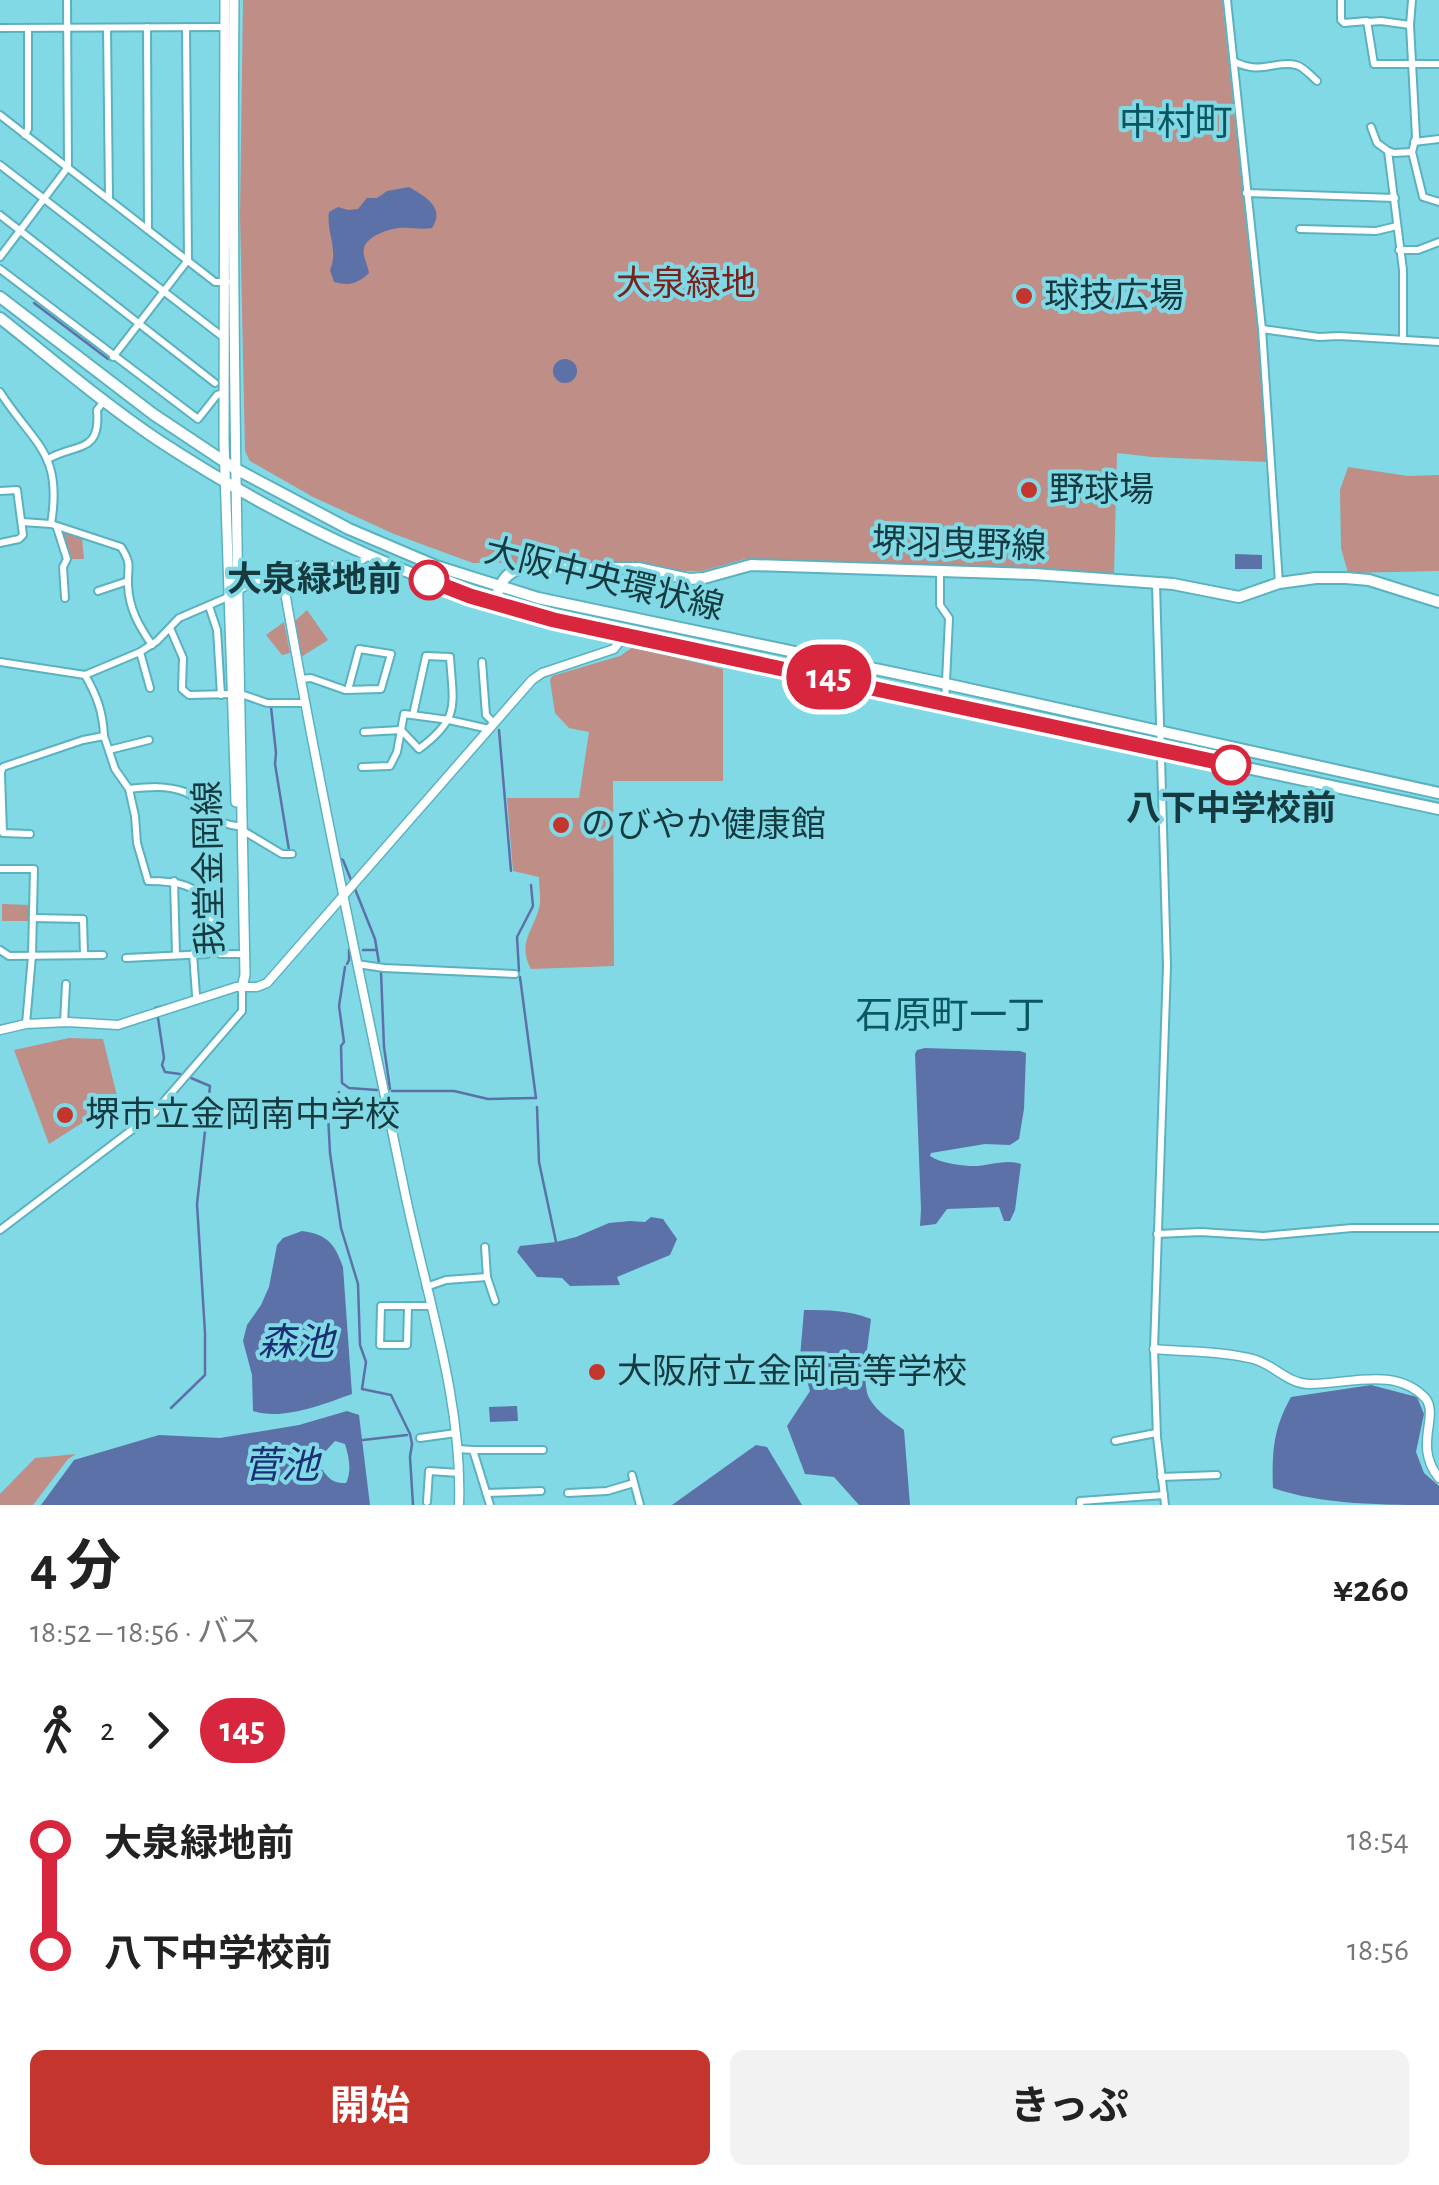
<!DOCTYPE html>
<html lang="ja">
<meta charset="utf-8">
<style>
:root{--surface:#fff;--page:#f2f2f2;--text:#222;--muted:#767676;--accent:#c4362d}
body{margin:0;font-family:"Alegreya Sans","Noto Sans JP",sans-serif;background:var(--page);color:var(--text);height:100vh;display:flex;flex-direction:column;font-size:38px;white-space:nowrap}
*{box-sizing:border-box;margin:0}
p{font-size:32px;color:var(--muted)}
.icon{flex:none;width:55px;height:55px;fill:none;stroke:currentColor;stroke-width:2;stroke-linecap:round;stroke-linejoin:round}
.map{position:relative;height:1505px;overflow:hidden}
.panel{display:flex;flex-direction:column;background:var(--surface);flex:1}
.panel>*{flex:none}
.badge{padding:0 20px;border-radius:32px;font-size:35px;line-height:65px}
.map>.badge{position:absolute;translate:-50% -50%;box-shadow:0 0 0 5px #fff}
.legs{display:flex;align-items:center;gap:15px;height:110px;padding:0 30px;font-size:32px}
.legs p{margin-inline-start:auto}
.headline{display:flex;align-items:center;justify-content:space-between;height:170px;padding:0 30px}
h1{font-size:55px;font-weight:700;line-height:75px}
.action{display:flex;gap:20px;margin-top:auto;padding:20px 30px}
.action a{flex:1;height:115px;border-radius:15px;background:var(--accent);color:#fff;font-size:40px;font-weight:700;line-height:115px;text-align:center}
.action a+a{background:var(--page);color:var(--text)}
ul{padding:0 30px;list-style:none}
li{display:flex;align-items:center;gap:35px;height:110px;font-size:38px}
li i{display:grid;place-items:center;width:15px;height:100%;margin:0 12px;background:currentColor}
li i::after{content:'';width:25px;height:25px;margin:-12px;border:8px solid;border-radius:50%;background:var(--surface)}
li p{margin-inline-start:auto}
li:first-child i{background:linear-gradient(#0000 50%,currentColor 0)}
li:last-child i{background:linear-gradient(currentColor 50%,#0000 0)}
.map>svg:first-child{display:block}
.green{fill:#be8e87}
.water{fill:#5d71a9;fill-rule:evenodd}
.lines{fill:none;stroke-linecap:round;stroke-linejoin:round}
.stream{stroke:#5d71a9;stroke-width:2.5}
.minor-casing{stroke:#5ab2bf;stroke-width:10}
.tertiary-casing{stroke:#5ab2bf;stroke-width:11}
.secondary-casing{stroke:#5ab2bf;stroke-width:12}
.primary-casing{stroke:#5ab2bf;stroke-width:14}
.minor{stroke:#fff;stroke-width:6}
.tertiary{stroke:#fff;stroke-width:8}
.secondary{stroke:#fff;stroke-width:9}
.primary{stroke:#fff;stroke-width:10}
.line-1-casing{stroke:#fff;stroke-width:22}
.line-1{stroke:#d7263d;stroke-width:15}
.poi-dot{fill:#c4362d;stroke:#81d9e6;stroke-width:4}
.stop-1-dot{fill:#fff;stroke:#d7263d;stroke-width:5}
.labels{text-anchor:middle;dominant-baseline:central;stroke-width:8;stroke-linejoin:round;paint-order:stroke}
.park-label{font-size:35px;fill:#78231d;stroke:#81d9e6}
.poi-label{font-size:35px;fill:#153b40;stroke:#81d9e6;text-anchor:start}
.street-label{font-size:35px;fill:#153b40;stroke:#81d9e6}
.stop-label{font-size:35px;font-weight:bold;fill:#153b40;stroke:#81d9e6;text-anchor:end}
.neighbourhood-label{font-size:38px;fill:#0a5761;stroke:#81d9e6}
.water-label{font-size:38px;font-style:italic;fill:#1d2f73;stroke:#81d9e6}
</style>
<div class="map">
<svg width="1439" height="1505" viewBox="0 0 1439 1505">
<rect width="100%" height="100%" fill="#81d9e6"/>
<g class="green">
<polygon points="243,0 1222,0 1265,398 1268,462 1152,457 1117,453 1114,575 863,562 745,559 702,571 677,571 635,562 473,563 394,534 313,497 250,461 245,451 240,214"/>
<polygon points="1348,467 1408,476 1439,475 1439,571 1348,573 1341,548 1340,490"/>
<polygon points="64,532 82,538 84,559 69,559 61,535"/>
<polygon points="307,610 328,640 301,657 295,621"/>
<polygon points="284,622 290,653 282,655 266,635"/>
<path d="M633 647 723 669V781H613L614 966 531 969C518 944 531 933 538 912 542 901 539 888 539 877L513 871 507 798H579L589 732 569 728 555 713 550 680 552 676 620 656Z"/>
<polygon points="2,904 30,905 30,921 2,921"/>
<polygon points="69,1038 103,1039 118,1100 49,1144 14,1050"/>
<polygon points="76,1454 68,1459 33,1505 0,1505 0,1494 35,1458"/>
</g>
<g class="water">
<path d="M409 187C424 196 446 207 432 228 420 230 410 227 399 228 388 229 366 237 364 248 362 256 368 265 369 273 357 284 350 286 334 282L330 270C339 250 326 232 329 212L338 207 348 210 358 209 367 198H377L387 191Z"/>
<circle cx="565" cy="371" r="12"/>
<polygon points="1235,554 1262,555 1262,569 1235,569"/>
<path d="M925 1048 1020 1051 1026 1053 1024 1109 1019 1139 1010 1145 985 1144 931 1153 930 1156C941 1163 957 1165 970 1166 988 1167 1004 1158 1021 1164L1015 1210 1010 1221H1004L999 1207 947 1209 936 1224 920 1226 921 1209 915 1054 917 1050Z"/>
<polygon points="651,1217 663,1219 677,1239 670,1255 617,1277 620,1285 570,1286 562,1278 537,1277 517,1252 520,1246 556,1242 576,1237 609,1223 630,1221 645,1222"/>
<path d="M302 1231C327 1234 335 1244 343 1267L352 1394C324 1404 282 1421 253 1411L252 1375 243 1341 247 1325 261 1305 269 1287 277 1245 283 1238Z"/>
<path d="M804 1310C828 1310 848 1310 871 1319 869 1338 861 1381 869 1398 877 1412 892 1421 904 1430L910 1505H859L834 1477 805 1474 787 1426 810 1391 800 1357Z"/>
<path d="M1371 1385 1417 1397 1424 1414 1416 1452 1424 1473 1439 1486V1505C1385 1505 1322 1505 1273 1488 1272 1452 1273 1429 1291 1397Z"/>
<polygon points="517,1406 518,1421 490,1422 489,1407"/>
<path d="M347 1411 359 1415 370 1505H41L74 1460 159 1435 220 1438 299 1425ZM335 1441 345 1444C349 1457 352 1471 346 1483 333 1484 328 1478 321 1468L322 1455Z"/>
<polygon points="756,1445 767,1447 802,1505 672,1505"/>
</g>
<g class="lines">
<g class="stream">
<polyline points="34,303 108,359"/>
<polyline points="271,707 276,753 275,764 289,850"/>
<polyline points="499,730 511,871"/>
<polyline points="339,858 343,860 351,880"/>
<polyline points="355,889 375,939 379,963"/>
<polyline points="363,950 376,950"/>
<polyline points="347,964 349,960 349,950"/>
<polyline points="345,967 339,1006 344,1042 341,1046 342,1083 349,1088 377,1090"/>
<polyline points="519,971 517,937 533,906 531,885"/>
<polyline points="381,972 384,1047 390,1089"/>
<polyline points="520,977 536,1098"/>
<polyline points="155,1008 168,1005"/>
<polyline points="158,1018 164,1058 162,1065 165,1072 180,1074"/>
<polyline points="392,1091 454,1091 488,1099 536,1098"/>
<polyline points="339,1092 328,1115 330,1153 341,1228 358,1284 360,1345 366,1362 362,1389 391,1395 410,1434 412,1444 410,1457 413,1505"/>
<polyline points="537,1107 539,1162 556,1242"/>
<polyline points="171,1408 205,1375 205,1333 197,1204 210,1086 191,1078"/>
<polyline points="363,1440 407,1435"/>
</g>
<g class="minor-casing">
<g id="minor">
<polyline points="1227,0 1262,329 1279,583"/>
<polyline points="1412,0 1410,25 1416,137 1412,152 1423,197 1439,202"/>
<polyline points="1341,1 1341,20 1344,23 1367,21 1374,64 1439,64"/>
<polyline points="1368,22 1381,21 1410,25"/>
<polyline points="147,27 148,229"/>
<polyline points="0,28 225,27"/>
<polyline points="107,28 109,197"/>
<path d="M1235 62C1262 75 1275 60 1296 65 1304 67 1311 76 1317 81"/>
<polyline points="0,115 215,282 227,282"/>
<polyline points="1371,127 1377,143 1388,151 1403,270 1403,340"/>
<polyline points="25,135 28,129 28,28"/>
<polyline points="1414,142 1439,139"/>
<polyline points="1388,151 1394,153 1412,152"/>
<polyline points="0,165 223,337"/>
<polyline points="1246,193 1395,198"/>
<polyline points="0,215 215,383"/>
<polyline points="1300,229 1376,231 1397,226"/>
<polyline points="1399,250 1418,250 1439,242"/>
<polyline points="0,257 68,167 67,0"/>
<polyline points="0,269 198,419 217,395 224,393"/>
<polyline points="1262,329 1319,337 1339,336 1439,342"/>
<polyline points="113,357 188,260 186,27"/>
<path d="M0 392C34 445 63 452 51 524"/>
<path d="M48 459C76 443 101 454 97 410L105 400"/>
<polyline points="0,491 17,490 23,535 19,539 0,543"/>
<path d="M22 522 51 524 121 547C133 566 127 566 128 585 129 609 139 626 152 645"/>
<polyline points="57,528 67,559 63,567 65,598"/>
<path d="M281 569C292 566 302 564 314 564 335 564 351 570 369 556"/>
<polyline points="940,572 940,605 949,618 945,703"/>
<polyline points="1156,584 1167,966 1154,1349 1157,1437 1165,1505"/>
<polyline points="98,591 128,581"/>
<polyline points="209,606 217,630 221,695"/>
<polyline points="170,628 183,658 182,689 189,695 232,694"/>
<polyline points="140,652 150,688"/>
<polyline points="0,662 85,675 140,652 157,641 179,618 228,597"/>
<polyline points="482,662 486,715 494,723"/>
<path d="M85 675C97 696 103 712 104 736"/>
<polyline points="301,679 311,678 345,690 381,689 391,654 359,649 348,690"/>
<polyline points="241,694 267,703 304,703"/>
<path d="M413 715 426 656 450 657C453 705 461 718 419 749L401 730 404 714 449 720 489 729"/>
<polyline points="109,750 149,740"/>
<polyline points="362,767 390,766 397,752 401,730 364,732"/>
<path d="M0 774 3 767 83 740 104 736 115 769 129 789 135 816 137 843 148 881C174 881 202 883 210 913 214 928 214 939 220 954H239"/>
<polyline points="1,774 3,833 30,834"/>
<path d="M129 789C148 787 167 785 185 792 206 800 207 823 237 826"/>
<polyline points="242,830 282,854 292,854"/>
<polyline points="0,869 34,869 32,956 26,1024"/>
<polyline points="174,881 176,955"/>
<polyline points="33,918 83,919 84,954"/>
<polyline points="0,950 9,956 103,955"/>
<polyline points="193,954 196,995"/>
<polyline points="126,958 207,954"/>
<polyline points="357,964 384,968 515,974"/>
<polyline points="64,1023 66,984"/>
<polyline points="0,1230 154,1113 242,1011 242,987"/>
<polyline points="1157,1234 1201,1232 1263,1236 1352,1228 1439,1228"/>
<polyline points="485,1247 487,1277 495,1301"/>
<polyline points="426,1287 446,1280 487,1277"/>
<polyline points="408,1306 407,1345 380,1345 381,1306 430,1306"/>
<polyline points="420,1438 456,1433"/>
<polyline points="1115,1441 1156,1433"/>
<polyline points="458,1449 473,1450 490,1505"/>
<polyline points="473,1450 543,1450"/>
<polyline points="632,1475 640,1505"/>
<polyline points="1161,1477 1217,1475"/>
<polyline points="486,1493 541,1491"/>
<polyline points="568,1493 607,1491 634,1483"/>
<polyline points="427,1502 429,1471 459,1473"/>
<polyline points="1080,1505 1080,1501 1164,1495"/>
</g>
</g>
<g class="tertiary-casing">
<g id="tertiary">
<path d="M235 591 281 569C317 778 362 985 405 1193 426 1294 463 1401 459 1505"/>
<polyline points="0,1030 26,1024 68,1022 118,1025 236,987 257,987 267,983 532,680 542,673 614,649 625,634"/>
<path d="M1154 1349C1186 1352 1222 1351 1253 1359 1273 1364 1287 1383 1308 1384 1346 1385 1396 1365 1426 1399 1439 1417 1413 1446 1439 1478"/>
</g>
</g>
<g class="secondary-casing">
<g id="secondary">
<polyline points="225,0 224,442 236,802"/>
<path d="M234 0C231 325 239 650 245 975L242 987"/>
</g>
</g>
<g class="primary-casing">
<g id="primary">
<polyline points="0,297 153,414 234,468 349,529 436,566 538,598 937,682 1439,793"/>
<path d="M0 318C52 359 103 403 158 440 280 520 413 584 555 620L1439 809"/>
<path d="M494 604C499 588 503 572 521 569L638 568 689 579 704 578 751 565 1034 574 1173 584 1239 597 1279 583 1316 578H1346L1369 580 1439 602"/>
</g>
</g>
<use href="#minor" class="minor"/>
<use href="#tertiary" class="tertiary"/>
<use href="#secondary" class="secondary"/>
<use href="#primary" class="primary"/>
</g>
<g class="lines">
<g class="line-1-casing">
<polyline id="line-1" points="429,580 470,596 554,620 1231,765"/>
</g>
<use href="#line-1" class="line-1"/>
</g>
<g class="poi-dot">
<circle cx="1024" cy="296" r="10"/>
<circle cx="1029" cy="490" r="10"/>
<circle cx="561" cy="825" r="10"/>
<circle cx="65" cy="1115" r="10"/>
<circle cx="597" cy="1372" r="10"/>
</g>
<g class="stop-1-dot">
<circle cx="429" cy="580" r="18"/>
<circle cx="1231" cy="765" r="18"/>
</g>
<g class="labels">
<g class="park-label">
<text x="686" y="284">大泉緑地</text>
</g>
<g class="poi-label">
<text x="1044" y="296">球技広場</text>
<text x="1049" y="490">野球場</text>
<text x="581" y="825">のびやか健康館</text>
<text x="85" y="1115">堺市立金岡南中学校</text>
<text x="617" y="1372">大阪府立金岡高等学校</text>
</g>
<g class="street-label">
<text transform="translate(959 545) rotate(2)">堺羽曳野線</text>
<text transform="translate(604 580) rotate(14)">大阪中央環状線</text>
<text transform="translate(210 868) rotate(-91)">我堂金岡線</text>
</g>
<g class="stop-label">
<text x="402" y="580">大泉緑地前</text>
<text x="1231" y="809" text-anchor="middle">八下中学校前</text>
</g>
<g class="neighbourhood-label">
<text x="1176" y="124">中村町</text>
<text x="950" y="1017">石原町一丁</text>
</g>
<g class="water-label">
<text x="296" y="1344">森池</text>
<text x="281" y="1467">菅池</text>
</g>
</g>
</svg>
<b class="badge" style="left:829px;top:677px;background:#d7263d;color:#fff">145</b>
</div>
<section class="panel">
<div class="headline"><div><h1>4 分</h1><p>18:52 – 18:56 · バス</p></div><b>¥260</b></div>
<div class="legs"><svg class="icon" aria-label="walk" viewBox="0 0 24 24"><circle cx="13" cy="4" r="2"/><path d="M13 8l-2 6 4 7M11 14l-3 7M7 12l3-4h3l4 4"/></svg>2<svg class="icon" aria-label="forward" viewBox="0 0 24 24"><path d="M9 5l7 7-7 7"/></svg><b class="badge" style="background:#d7263d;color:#fff">145</b></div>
<ul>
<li><i style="color:#d7263d"></i><b>大泉緑地前</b><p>18:54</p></li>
<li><i style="color:#d7263d"></i><b>八下中学校前</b><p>18:56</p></li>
</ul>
<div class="action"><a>開始</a><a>きっぷ</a></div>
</section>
